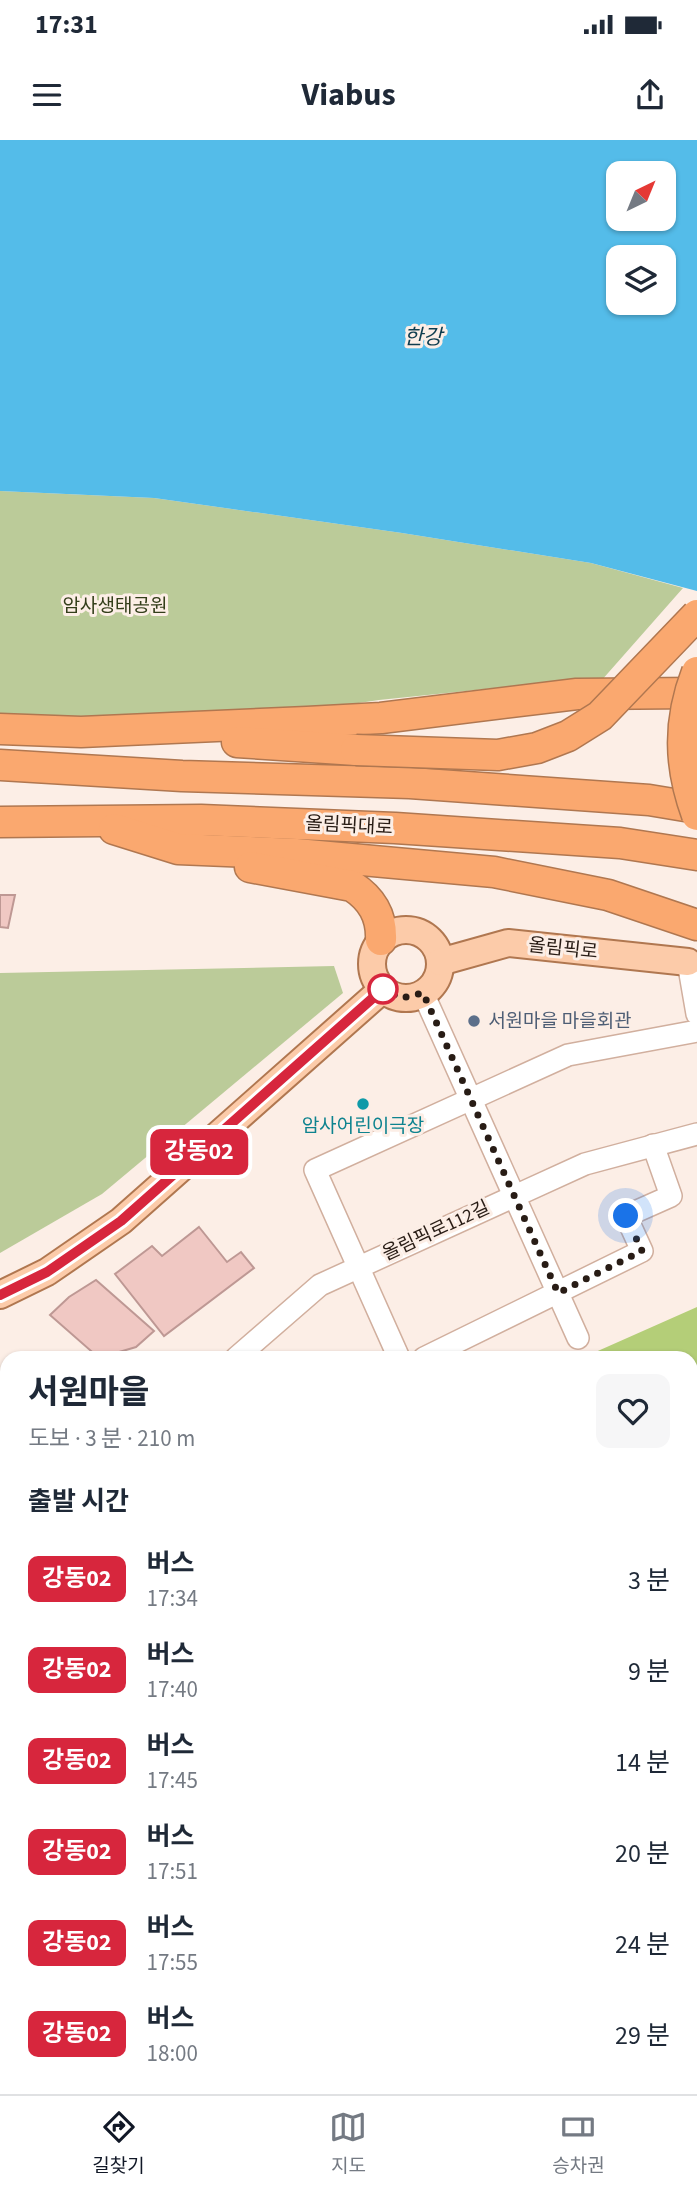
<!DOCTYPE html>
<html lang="ko">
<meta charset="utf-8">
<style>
:root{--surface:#fff;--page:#f6f6f7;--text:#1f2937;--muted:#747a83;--line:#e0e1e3;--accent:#111827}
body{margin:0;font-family:"Source Sans 3","Noto Sans KR",sans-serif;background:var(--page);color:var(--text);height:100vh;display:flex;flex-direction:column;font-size:26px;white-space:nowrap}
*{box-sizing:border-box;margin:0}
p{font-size:23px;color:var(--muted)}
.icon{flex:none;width:38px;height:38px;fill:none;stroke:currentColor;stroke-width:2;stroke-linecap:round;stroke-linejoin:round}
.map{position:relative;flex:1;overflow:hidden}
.panel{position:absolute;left:0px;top:1211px;width:698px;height:744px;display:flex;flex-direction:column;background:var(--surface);border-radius:21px 21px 0 0;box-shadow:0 2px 5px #0004}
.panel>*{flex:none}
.badge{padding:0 14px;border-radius:10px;font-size:24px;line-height:46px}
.needle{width:46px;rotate:43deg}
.fabs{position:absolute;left:606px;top:21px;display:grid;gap:14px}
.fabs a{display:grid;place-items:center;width:70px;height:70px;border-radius:14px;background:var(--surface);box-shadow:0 2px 5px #0004;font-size:35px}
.you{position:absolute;width:35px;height:35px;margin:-18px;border:5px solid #fff;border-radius:50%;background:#1a73e8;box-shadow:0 0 0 10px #1a73e833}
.map>.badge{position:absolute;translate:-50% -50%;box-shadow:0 0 0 4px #fff}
h2{padding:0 28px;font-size:26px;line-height:63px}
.round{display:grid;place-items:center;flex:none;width:74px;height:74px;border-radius:14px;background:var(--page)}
.headline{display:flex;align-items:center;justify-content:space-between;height:119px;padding:0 28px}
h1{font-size:33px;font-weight:700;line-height:52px}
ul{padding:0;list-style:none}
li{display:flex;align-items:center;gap:21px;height:91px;padding:0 28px}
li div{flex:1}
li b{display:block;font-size:26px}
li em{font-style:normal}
li .badge{min-width:77px;font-weight:700;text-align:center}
.status{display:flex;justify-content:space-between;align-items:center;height:49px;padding:0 35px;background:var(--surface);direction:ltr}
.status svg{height:19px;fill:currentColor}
header{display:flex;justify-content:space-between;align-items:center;height:91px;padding:0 28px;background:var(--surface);font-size:32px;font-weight:700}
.dock{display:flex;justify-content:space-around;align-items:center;height:98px;border-top:2px solid var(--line);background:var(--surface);font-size:19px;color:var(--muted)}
.dock a{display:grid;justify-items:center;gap:4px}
.dock .selected{color:var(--accent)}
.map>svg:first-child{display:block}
.green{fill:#bbcb99}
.forest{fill:#b4ce78}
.water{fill:#54bce9;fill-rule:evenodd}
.building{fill:#f0c8c3;stroke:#be9894;stroke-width:2}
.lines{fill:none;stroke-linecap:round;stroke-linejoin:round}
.minor-casing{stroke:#d1af9e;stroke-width:24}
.major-casing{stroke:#b07750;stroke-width:30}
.highway-casing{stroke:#b07750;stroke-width:33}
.minor{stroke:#fff;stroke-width:21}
.major{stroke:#fccba9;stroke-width:26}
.highway{stroke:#faa86f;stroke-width:30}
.highway-bridge-casing{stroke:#b07750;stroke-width:33;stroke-linecap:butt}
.highway-bridge{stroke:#faa86f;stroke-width:30}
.line-casing{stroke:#fff;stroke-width:16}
.line{stroke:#d7263d;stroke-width:10}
.walk{stroke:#281c15;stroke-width:7;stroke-dasharray:0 12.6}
.stop-dot{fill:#fff;stroke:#d7263d;stroke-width:3.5}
.service-dot{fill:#5c6f8a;stroke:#fceee6;stroke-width:2.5}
.culture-dot{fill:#0f9aa8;stroke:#fceee6;stroke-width:2.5}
.labels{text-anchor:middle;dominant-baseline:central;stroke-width:6;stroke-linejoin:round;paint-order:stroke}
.park-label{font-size:19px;fill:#333e1a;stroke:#fceee6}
.street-label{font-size:19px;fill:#281c15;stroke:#fceee6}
.service-label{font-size:19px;fill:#4e5e75;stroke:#fceee6;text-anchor:start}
.culture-label{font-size:19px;fill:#0d838f;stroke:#fceee6}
.water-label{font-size:21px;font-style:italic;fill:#0f3d4f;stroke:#fceee6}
</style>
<div class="status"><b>17:31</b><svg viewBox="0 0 49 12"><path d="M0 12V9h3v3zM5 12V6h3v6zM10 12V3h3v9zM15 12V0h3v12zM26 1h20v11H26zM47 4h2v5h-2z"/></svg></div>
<header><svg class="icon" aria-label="menu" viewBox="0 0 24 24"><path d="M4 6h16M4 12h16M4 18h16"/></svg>Viabus<svg class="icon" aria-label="share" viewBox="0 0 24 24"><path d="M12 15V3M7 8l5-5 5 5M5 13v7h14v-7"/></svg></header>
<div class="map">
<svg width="697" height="1954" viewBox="0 0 697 1954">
<rect width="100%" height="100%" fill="#fceee6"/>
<g class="green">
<polygon points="0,351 154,358 402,393 591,423 683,448 601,541 553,542 379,560 271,576 0,576"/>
<polygon points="334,826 343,853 102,1054 0,1113 0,833"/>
</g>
<g class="forest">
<polygon points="697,1167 697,1568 691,1564 691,1218 582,1218"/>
<polygon points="0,1502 7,1508 7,1705 0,1709"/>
<polygon points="697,1814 697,1954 571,1954 577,1948 691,1948 691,1821"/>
</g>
<path class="water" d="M0 0H697V451L591 423 402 393 154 358 0 351ZM618 33H663V79H618ZM618 117H663V163H618Z"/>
<g class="building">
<polygon points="0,755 15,755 8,788 0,787"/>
<polygon points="199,1087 227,1122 241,1112 254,1128 164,1196 115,1134 152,1106 162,1116"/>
<polygon points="96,1140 154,1191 136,1207 99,1218 50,1175 69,1157"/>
<polygon points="7,1322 7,1415 5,1417 0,1414 0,1335"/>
<polygon points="7,1437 7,1451 0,1452 0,1439"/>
</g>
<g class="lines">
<g class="minor-casing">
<g id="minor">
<polyline points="688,822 697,874"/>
<polyline points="423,853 578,1198"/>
<polyline points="236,1218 320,1145 585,1024 697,994"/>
<polyline points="399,1218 315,1030 568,915 697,891"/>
<polyline points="424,1218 642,1111 626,1076 671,1056 653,1005"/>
<polyline points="0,1426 7,1425"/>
<polyline points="0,1827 7,1828"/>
<polyline points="340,1948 341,1954"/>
<polyline points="134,1952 164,1948"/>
</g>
</g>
<g class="major-casing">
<g id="major">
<circle cx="406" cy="824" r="34"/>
<polyline points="440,822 508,803 688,822"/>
<polyline points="0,1155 47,1132 121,1081 383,849"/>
</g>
</g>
<g class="highway-casing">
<g id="highway">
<polyline points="0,589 81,592 307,582 381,578 577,554 697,553"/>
<polyline points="237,602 356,610"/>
<polyline points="0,625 182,636 410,643 649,660 697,668"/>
<polyline points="0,682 201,680 395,688 620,703 697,715"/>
<polyline points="114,689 178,709 296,714 494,732 608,755 697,785"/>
<path d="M250 727 352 746C372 759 382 776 381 800"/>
</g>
</g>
<use href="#minor" class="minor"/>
<use href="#major" class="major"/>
<use href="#highway" class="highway"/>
<g class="highway-bridge-casing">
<g id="highway-bridge">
<path d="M697 532C678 581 679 626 697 675"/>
<polyline points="356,610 498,615 537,608 568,596 600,576 697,475"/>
</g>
</g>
<use href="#highway-bridge" class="highway-bridge"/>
</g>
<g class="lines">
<g class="line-casing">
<polyline id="line" points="0,1155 47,1132 121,1081 383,849"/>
</g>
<use href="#line" class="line"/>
<polyline class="walk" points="383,849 402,858 423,853 558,1153 642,1111 626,1076"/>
</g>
<circle class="stop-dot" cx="383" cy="849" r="14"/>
<circle class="service-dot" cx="474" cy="881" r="7"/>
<circle class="culture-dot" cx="363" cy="964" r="7"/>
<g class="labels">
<g class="park-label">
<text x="115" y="466">암사생태공원</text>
</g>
<g class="street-label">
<text transform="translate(349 686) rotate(3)">올림픽대로</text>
<text transform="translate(563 809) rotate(6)">올림픽로</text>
<text transform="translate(436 1091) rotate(-25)">올림픽로112길</text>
</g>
<g class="service-label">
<text x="488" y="881">서원마을 마을회관</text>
</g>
<g class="culture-label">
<text x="363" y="986">암사어린이극장</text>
</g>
<g class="water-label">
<text x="423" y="197">한강</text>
</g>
</g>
</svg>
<div class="fabs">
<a><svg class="needle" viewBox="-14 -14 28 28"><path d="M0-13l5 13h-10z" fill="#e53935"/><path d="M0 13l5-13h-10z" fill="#747a83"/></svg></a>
<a><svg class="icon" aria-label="layers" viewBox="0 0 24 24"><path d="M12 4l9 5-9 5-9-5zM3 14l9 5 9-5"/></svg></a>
</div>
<div class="you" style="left:626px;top:1076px"></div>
<b class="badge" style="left:199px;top:1012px;background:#d7263d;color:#fff">강동02</b>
<section class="panel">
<div class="headline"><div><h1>서원마을</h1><p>도보 · 3 분 · 210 m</p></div><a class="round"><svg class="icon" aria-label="heart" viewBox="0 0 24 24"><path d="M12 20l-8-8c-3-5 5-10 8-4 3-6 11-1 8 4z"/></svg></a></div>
<h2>출발 시간</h2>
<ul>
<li><span class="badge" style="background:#d7263d;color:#fff">강동02</span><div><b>버스</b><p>17:34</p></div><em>3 분</em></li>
<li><span class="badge" style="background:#d7263d;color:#fff">강동02</span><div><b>버스</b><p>17:40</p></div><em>9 분</em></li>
<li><span class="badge" style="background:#d7263d;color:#fff">강동02</span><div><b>버스</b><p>17:45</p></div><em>14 분</em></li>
<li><span class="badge" style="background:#d7263d;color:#fff">강동02</span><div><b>버스</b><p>17:51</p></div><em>20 분</em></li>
<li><span class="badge" style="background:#d7263d;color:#fff">강동02</span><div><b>버스</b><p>17:55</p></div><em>24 분</em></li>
<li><span class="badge" style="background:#d7263d;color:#fff">강동02</span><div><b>버스</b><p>18:00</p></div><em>29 분</em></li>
</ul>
</section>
</div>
<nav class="dock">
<a class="selected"><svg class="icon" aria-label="directions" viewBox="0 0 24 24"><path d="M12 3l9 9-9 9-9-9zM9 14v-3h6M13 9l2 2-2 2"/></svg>길찾기</a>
<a><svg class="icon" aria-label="map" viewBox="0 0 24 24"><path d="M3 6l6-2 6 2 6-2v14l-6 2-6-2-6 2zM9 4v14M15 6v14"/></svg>지도</a>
<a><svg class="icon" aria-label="tickets" viewBox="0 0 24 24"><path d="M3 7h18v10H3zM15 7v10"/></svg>승차권</a>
</nav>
